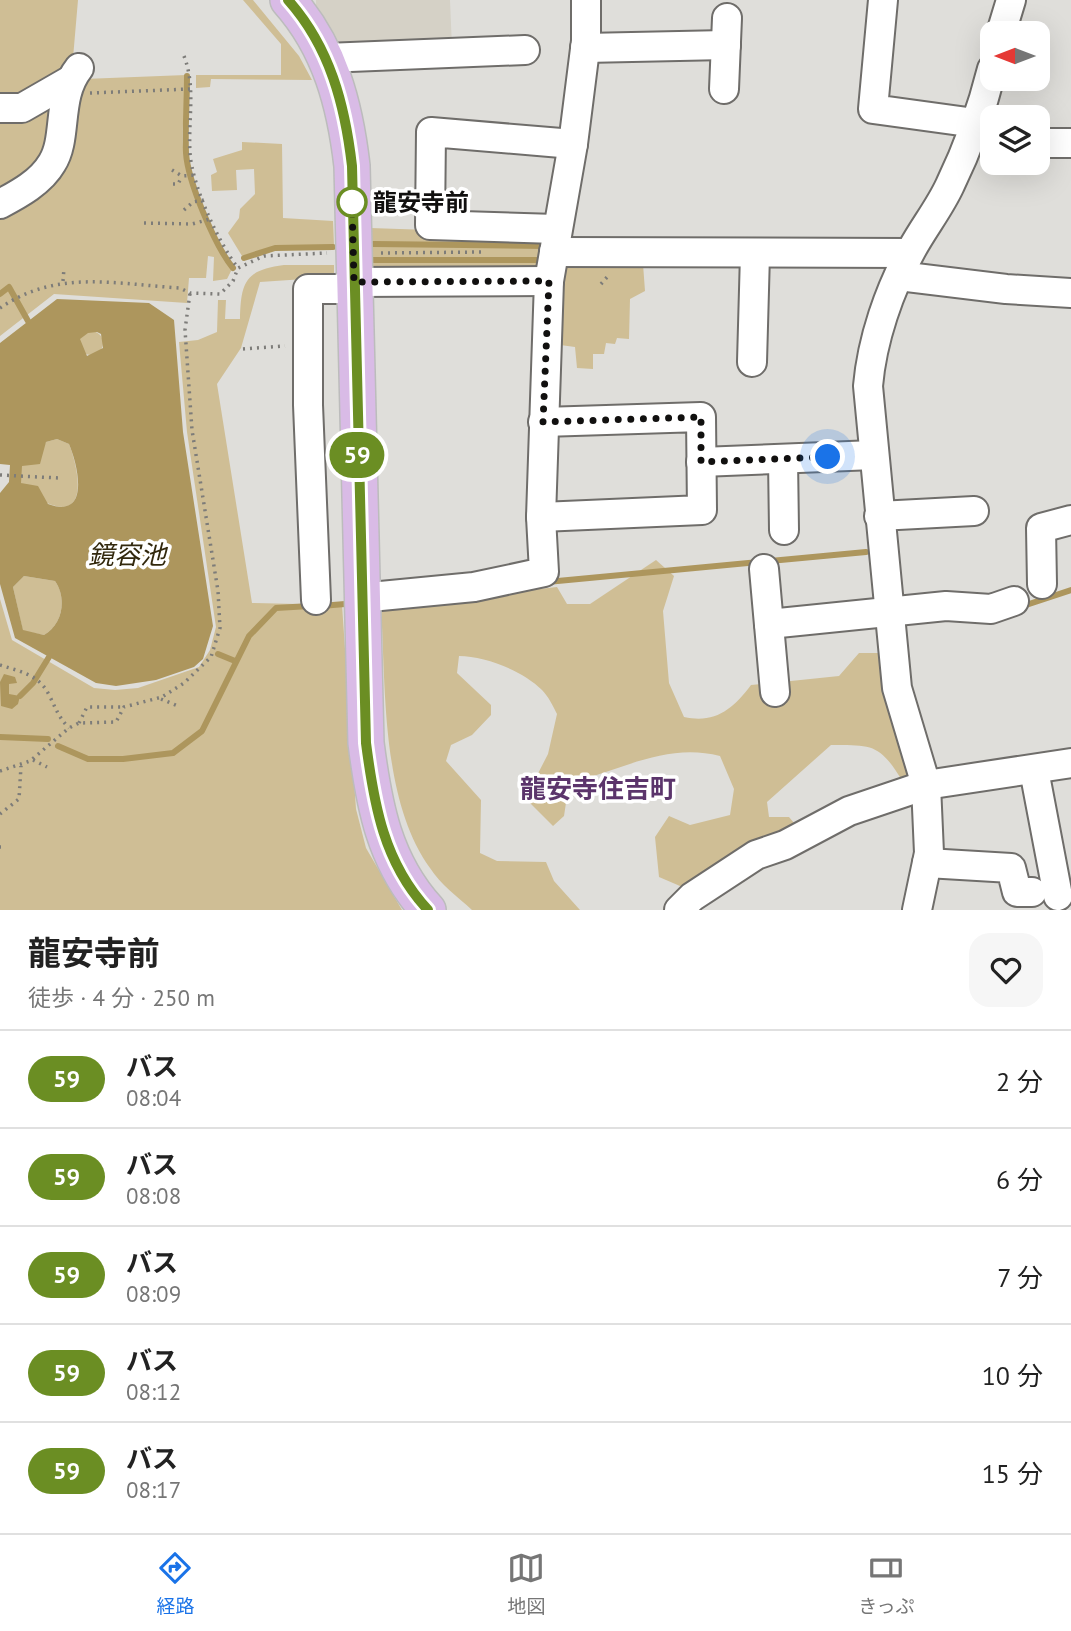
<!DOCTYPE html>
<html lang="ja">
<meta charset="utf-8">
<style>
:root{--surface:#fff;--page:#f6f6f6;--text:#222;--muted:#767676;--line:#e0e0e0;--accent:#1a73e8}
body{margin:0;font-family:"PT Sans","Noto Sans JP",sans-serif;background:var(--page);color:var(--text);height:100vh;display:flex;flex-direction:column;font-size:26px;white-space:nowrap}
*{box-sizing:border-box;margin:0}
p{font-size:23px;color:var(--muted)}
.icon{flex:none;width:38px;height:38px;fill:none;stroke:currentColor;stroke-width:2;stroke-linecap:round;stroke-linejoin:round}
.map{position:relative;height:910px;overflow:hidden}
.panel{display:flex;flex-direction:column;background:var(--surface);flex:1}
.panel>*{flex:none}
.badge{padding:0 14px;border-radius:23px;font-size:24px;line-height:46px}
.needle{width:46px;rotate:270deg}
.fabs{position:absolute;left:980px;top:21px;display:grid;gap:14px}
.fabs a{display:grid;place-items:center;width:70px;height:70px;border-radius:14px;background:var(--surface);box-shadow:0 7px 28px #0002;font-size:35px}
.you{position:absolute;width:35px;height:35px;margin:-18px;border:5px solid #fff;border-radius:50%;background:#1a73e8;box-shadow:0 0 0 10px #1a73e833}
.map>.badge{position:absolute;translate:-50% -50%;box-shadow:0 0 0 4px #fff}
.round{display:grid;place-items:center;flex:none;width:74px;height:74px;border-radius:21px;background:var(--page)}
.summary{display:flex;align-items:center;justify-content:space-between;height:119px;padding:0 28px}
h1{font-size:33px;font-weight:700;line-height:52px}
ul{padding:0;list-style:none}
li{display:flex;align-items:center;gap:21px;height:98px;padding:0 28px;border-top:2px solid var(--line)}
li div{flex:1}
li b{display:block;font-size:26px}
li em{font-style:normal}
li .badge{min-width:77px;font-weight:700;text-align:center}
.tab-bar{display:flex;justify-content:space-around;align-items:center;height:98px;border-top:2px solid var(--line);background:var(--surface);font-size:19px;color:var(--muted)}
.tab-bar a{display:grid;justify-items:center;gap:4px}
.tab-bar .on{color:var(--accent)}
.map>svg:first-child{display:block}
.built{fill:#d5d1c6}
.green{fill:#cfbe95}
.water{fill:#ad965d;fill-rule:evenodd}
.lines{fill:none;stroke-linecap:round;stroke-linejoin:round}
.stream{stroke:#ad965d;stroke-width:6}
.minor-casing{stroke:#6f6d6a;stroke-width:32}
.major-casing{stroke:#bcbcbc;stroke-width:38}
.path{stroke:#7d7c79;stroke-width:3.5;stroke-dasharray:2 5;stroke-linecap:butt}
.minor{stroke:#fff;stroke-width:28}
.major{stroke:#d9bbe6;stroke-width:35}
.line-casing{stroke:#fff;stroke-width:16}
.line{stroke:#6b8e23;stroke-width:10}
.walk{stroke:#11100f;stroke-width:7;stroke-dasharray:0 12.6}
.stop-dot{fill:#fff;stroke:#6b8e23;stroke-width:3.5}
.labels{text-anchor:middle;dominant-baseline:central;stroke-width:7;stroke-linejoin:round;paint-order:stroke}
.stop-label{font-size:24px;font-weight:bold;fill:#11100f;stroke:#fff;text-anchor:start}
.water-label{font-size:26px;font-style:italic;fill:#32280d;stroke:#fff}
.neighbourhood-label{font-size:26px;font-weight:bold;fill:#5b346b;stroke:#fff}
</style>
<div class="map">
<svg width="1071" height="910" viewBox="0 0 1071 910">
<rect width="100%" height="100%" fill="#dfdeda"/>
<polygon class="built" points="316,0 450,0 452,48 347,57 316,7"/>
<g class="green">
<path d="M0 0H78L73 58 84 79 186 75C186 101 180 131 184 156 189 187 213 245 232 269L227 279 213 281 214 257 208 256 206 278H189L187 303 54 294 0 336Z"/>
<polygon points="243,0 253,0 299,56 312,80 211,79 210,87 196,88 196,75 281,75 281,44"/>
<polygon points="242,142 282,144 283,218 333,221 334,245 275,246 242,256 228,233 239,218 240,209 255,194 254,169 236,170 237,190 212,191 211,175 217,172 213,159 242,150"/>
<polygon points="370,228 549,234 543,271 369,275"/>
<polygon points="557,260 643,264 645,291 630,299 629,339 617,338 615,344 606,343 604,354 593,354 593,369 577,368 575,347 553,344"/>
<path d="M284 265H334V277L260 282 241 348 217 384 252 603 342 605 356 809 366 848 402 910H0V599L12 640 94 688 115 690 138 688 199 667 210 650 216 627 187 432 179 342 198 340 217 332 218 300H226L225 319H240C241 282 245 270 284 265Z"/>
<circle cx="91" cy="343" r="12"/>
<path d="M57 439 69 444C76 461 91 518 52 505 42 502 31 489 21 483V466L41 451 46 442Z"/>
<path d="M656 560 674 576 663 611 669 683 684 717C715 724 733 709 751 685L839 676 859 653H881L916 778 903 782C880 744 873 745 831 745L767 802 769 817H789L799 829 687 889 659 877 655 837 669 816 690 825 730 815 734 789 720 756C666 742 620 771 569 783L564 816 553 826 528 801 529 791 548 754 557 714C553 706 548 696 542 690 523 671 485 656 459 656L457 673 491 705V715L472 735 451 745 446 761 481 800 480 853 497 861 546 862 554 881 580 910H472C458 897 440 884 430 868 381 800 386 688 381 607L557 587 567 604H590Z"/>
<path d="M24 576 55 581C67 598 63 624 44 635L23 631 13 587Z"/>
</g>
<g class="water">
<path d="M57 299 149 303 174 320 183 432 213 626 203 659 194 667 156 680 116 686 96 683 15 638 0 584V493L9 482 10 465 0 464V343ZM97 332 101 334 103 348 87 356 80 339 88 333ZM57 439 69 444C78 465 91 520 48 504L38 486 21 483 22 466 40 464 46 442ZM24 576 55 581C67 598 63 624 44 635L23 630 13 587Z"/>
<polygon points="4,674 15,677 17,683 9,684 9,694 20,696 18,704 12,709 1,706 0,682"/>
</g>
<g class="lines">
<g class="stream">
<path d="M187 76C187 102 185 128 186 153 188 182 215 246 233 268"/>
<polyline points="373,244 545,246"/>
<polyline points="244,258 275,248 333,247"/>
<polyline points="373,260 543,260"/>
<polyline points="0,294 9,287 28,321"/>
<polyline points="547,582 866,552"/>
<polyline points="321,606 345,604"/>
<polyline points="1020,607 1071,590"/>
<polyline points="218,654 235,661"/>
<polyline points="20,696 33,683 49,657"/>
<polyline points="0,737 48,739"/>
<polyline points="58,746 88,759 123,759 173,753 202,731 249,636 276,608 310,606"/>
</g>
<g class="minor-casing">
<g id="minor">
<polyline points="883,0 873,109 975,123"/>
<polyline points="1001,33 1011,0"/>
<polyline points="585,48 726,45"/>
<polyline points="326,58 525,50"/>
<polyline points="724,89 727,18"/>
<polyline points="0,108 22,108 69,81"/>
<polyline points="1038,143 1071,143"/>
<path d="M0 204C19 194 41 182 52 163 68 138 56 97 79 68"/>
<polyline points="556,229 430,225 431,132 573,144"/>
<polyline points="554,252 909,253"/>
<polyline points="899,276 1006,289 1071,293"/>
<polyline points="752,362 755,254"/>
<polyline points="783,459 784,530"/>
<polyline points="701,462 874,455"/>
<polyline points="879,516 974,511"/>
<polyline points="541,517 702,510 701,417 543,422"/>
<polyline points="764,569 775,692"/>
<polyline points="1042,584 1041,528 1071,520"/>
<polyline points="360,598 474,587 544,572 541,517 549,281 573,144 586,41 586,0"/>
<polyline points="316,600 308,405 308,289 339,289 353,282 549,281"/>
<polyline points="769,624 946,606 991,609 1014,601"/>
<polyline points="1034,770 1058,896"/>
<polyline points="927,863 1011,868 1017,892 1032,892"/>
<polyline points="679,910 692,897 756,855 785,845 849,811 926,785 1071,763"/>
<path d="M917 910 929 853 926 785 897 688 868 386C872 340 889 290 912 249 924 227 940 207 950 185 968 148 982 109 992 69"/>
</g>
</g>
<g class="major-casing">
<path id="major" d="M288 0C330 47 345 105 352 166L366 743C374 805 384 862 428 910"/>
</g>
<g class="path">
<path d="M184 56C196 87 188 119 190 153 192 185 218 242 238 268L264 256 327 253"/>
<polyline points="90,93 190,89"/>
<polyline points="172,170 182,176 196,175"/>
<polyline points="173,184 178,184 182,176"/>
<polyline points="184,210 193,202 204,200"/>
<polyline points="144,223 192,224 210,219"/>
<polyline points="381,253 482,252"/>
<polyline points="63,281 64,268"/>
<polyline points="601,284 608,276"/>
<path d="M0 308C57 269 115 284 180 288L190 293 220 294 233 281 238 268"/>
<polyline points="243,349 285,346"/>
<polyline points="0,475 59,478"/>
<path d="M0 665C18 671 38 674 48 693 55 706 58 717 69 728"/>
<polyline points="161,699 178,706"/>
<polyline points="79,723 87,707 123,707"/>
<polyline points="33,760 47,767"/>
<polyline points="0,771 30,761 69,728 79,723 116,722 124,707 162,697 184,683 211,657 220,628 218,591 192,430 185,330 190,293"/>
<polyline points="0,814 19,799 21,766"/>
<polyline points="0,847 1,847"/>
</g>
<use href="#minor" class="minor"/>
<use href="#major" class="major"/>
</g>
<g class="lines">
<g class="line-casing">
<path id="line" d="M288 0C330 47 345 105 352 166L366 743C374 805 384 863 428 910"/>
</g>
<use href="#line" class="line"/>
<polyline class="walk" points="352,202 354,282 549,281 543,422 701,417 701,462 828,457"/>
</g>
<circle class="stop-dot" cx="352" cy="202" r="14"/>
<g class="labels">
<g class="stop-label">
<text x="373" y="202">龍安寺前</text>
</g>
<g class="water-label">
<text x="127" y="554">鏡容池</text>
</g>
<g class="neighbourhood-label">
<text x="598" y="788">龍安寺住吉町</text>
</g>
</g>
</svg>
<div class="fabs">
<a><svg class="needle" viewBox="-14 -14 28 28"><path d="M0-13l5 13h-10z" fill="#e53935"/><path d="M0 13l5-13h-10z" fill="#767676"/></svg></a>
<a><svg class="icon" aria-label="layers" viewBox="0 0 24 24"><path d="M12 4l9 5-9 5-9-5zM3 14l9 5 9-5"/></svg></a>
</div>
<div class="you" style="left:828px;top:457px"></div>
<b class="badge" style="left:357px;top:455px;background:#6b8e23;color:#fff">59</b>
</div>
<section class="panel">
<div class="summary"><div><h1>龍安寺前</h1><p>徒歩 · 4 分 · 250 m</p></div><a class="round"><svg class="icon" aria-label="heart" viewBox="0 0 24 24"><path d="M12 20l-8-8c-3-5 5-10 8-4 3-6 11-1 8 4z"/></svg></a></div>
<ul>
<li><span class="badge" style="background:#6b8e23;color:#fff">59</span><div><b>バス</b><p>08:04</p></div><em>2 分</em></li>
<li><span class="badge" style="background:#6b8e23;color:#fff">59</span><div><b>バス</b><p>08:08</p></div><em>6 分</em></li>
<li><span class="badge" style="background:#6b8e23;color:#fff">59</span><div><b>バス</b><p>08:09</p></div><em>7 分</em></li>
<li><span class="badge" style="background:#6b8e23;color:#fff">59</span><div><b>バス</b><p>08:12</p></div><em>10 分</em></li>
<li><span class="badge" style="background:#6b8e23;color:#fff">59</span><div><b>バス</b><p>08:17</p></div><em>15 分</em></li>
</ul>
</section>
<nav class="tab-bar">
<a class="on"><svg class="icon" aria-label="directions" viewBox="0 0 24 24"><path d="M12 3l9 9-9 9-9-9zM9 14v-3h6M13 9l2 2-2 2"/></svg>経路</a>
<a><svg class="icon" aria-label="map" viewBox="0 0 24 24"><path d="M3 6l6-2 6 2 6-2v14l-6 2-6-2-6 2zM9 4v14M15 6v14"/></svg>地図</a>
<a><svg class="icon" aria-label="tickets" viewBox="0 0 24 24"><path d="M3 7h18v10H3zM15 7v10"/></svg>きっぷ</a>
</nav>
